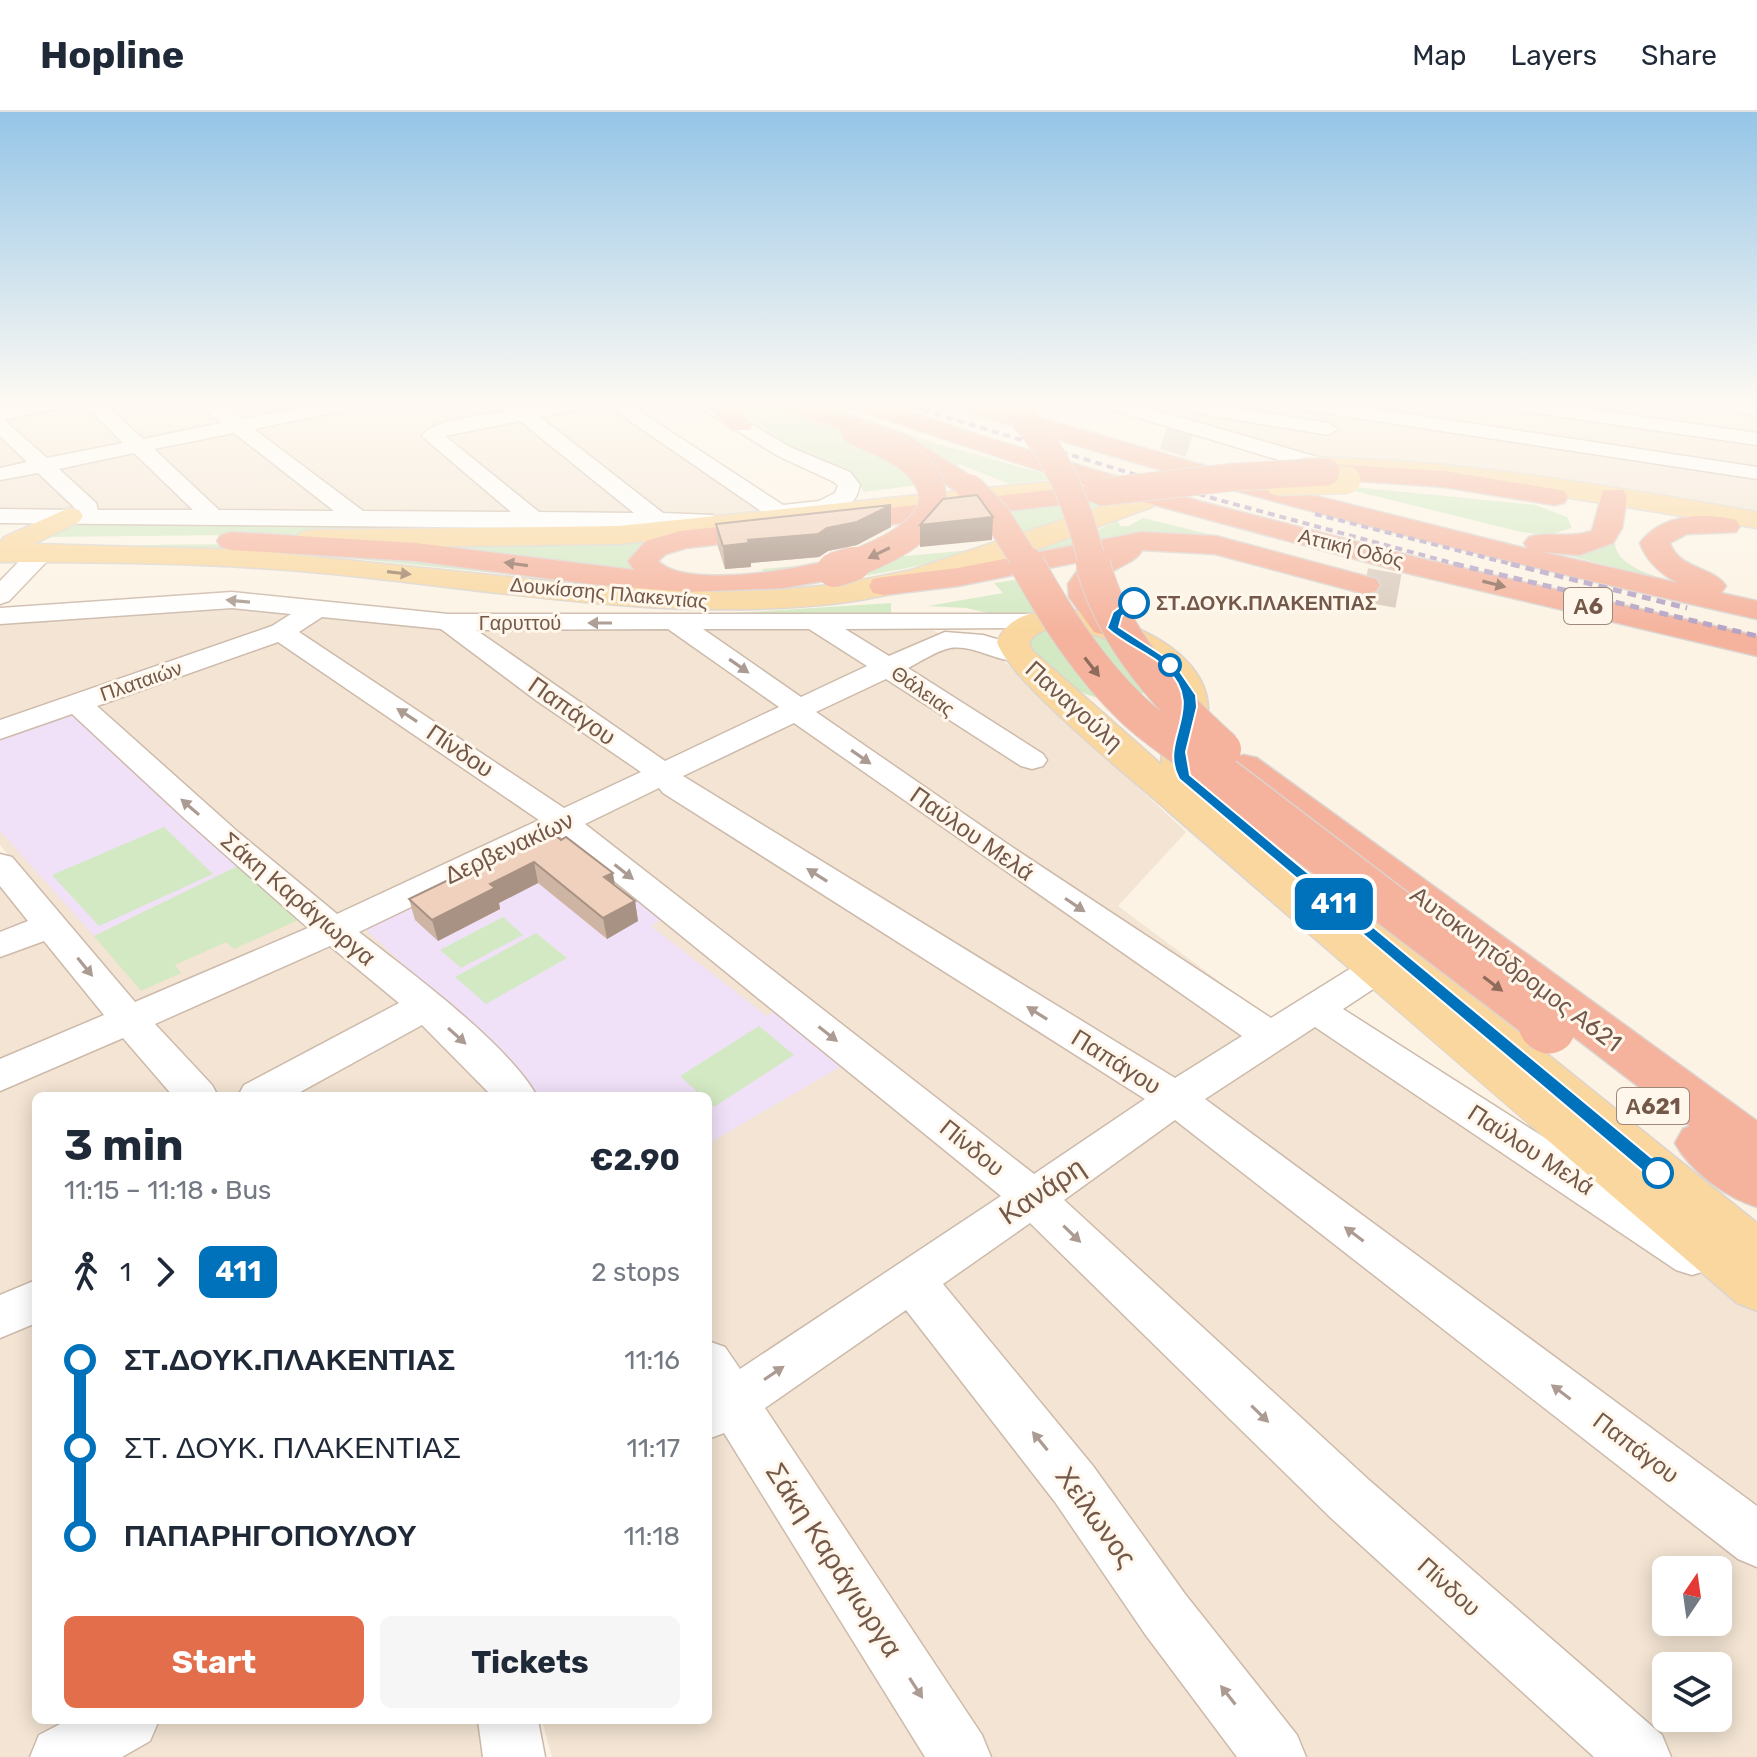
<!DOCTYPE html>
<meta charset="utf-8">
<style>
:root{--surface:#fff;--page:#f6f6f7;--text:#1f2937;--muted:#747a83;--line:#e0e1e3;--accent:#e36e4c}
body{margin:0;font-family:Rubik,sans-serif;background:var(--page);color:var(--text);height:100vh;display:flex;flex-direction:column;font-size:30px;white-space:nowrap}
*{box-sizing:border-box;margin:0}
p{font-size:26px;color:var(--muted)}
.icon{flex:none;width:44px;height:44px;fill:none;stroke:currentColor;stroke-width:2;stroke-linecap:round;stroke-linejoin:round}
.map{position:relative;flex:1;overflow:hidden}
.panel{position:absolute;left:32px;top:980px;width:680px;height:632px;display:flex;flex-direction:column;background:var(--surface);border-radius:12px;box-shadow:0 4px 20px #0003}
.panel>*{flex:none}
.badge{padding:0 16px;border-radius:12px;font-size:28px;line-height:52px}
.needle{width:52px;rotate:13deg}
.fabs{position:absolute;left:1652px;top:1444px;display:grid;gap:16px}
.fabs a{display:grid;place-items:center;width:80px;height:80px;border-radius:12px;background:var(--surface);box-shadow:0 4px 20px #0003;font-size:40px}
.map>.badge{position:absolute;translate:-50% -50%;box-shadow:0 0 0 4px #fff}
.legs{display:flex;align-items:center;gap:12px;height:88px;padding:0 32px;font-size:26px}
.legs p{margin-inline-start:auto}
.overview{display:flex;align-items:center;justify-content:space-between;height:136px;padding:0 32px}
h1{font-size:44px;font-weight:700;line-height:60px}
.cta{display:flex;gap:16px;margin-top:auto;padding:16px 32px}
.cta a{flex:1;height:92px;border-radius:12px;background:var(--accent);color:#fff;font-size:32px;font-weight:700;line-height:92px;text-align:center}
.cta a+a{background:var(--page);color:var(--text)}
ul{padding:0 32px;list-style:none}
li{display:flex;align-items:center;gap:28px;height:88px;font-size:30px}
li i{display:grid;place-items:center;width:12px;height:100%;margin:0 10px;background:currentColor}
li i::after{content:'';width:20px;height:20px;margin:-10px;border:6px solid;border-radius:50%;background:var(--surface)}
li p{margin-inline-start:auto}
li:first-child i{background:linear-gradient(#0000 50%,currentColor 0)}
li:last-child i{background:linear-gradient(currentColor 50%,#0000 0)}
header{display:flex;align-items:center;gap:48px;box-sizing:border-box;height:112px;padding:0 40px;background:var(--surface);border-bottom:2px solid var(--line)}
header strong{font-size:38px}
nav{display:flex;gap:44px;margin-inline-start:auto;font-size:28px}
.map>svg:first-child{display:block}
.residential{fill:#f3e4d3;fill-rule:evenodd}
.education{fill:#f0e1f8}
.green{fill:#d3e9c3}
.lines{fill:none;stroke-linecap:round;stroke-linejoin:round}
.highway-tunnel-far1{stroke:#daccbe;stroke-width:27;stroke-dasharray:27 13;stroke-linecap:butt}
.highway-tunnel{stroke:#daccbe;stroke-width:34;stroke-dasharray:34 17;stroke-linecap:butt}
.minor-casing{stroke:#cdbaab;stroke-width:3}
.major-casing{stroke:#dbd4d0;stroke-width:3}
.highway-casing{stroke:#dbd4d0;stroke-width:3}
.minor{fill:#fff;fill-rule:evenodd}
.major{fill:#f9d79e;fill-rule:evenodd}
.highway{fill:#f5b39d;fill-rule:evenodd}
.rail-far1{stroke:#b5a3c5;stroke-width:4;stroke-dasharray:7 5;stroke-linecap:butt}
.rail{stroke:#b5a3c5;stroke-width:5;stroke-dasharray:9 6;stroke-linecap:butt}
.major-bridge-casing{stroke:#dbd4d0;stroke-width:29;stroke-linecap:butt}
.highway-bridge-far3-casing{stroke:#dbd4d0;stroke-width:29;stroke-linecap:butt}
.highway-bridge-far2-casing{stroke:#dbd4d0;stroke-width:36;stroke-linecap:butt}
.highway-bridge-far1-casing{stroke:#dbd4d0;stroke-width:45;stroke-linecap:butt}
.highway-bridge-casing{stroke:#dbd4d0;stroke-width:56;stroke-linecap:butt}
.major-bridge{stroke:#f9d79e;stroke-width:27}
.highway-bridge-far3{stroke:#f5b39d;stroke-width:27}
.highway-bridge-far2{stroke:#f5b39d;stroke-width:34}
.highway-bridge-far1{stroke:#f5b39d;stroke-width:42}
.highway-bridge{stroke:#f5b39d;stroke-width:53}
.wall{fill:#ceb4a3}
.shaded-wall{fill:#a89284}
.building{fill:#f0d1bd;stroke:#a89284;stroke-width:2}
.oneway{fill:#8e6b5b}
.oneway2{fill:#9c7f63}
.oneway3{fill:#ac9b92}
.line-1{fill:#0072bc;stroke:#fff;stroke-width:2}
.stop-1-dot{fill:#fff;stroke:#0072bc;stroke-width:4}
.labels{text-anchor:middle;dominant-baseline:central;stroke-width:6;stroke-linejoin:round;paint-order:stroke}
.far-street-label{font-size:20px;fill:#74594a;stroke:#fff7eb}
.far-stop-label{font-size:20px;font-weight:bold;fill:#74594a;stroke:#fff7eb;text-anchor:start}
.shield{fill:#fff7eb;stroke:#9e887a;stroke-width:2}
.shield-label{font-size:22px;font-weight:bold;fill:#74594a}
.street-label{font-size:24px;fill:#74594a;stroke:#fff7eb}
.near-street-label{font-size:28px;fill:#74594a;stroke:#fff7eb}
</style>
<header>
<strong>Hopline</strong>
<nav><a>Map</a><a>Layers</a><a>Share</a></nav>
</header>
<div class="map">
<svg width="1757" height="1645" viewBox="0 0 1757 1645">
<rect width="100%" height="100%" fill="#fcf3e4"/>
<g class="residential">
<polygon points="0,291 608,291 757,398 700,404 0,399"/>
<polygon points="1210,291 1757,291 1757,403 1311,346 1187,309 1187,303"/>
<path d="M218 492 441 513 923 515 996 542 1186 720 1118 794 1271 908 1313 912 1714 1166 1757 1201V1645H552L542 1608H708V984H216L135 896 0 733V504ZM1666 1458H1718V1510H1666ZM1666 1554H1718V1606H1666Z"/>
<polygon points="0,761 184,984 36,984 36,1608 499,1608 509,1645 0,1645"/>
</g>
<g class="education">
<polygon points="78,595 248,749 94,824 0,719 0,622"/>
<polygon points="555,729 629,786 637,781 667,804 651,814 767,904 783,895 852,948 708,1032 708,984 535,984 472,916 365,817"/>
</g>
<g class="green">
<polygon points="818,291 931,330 1059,366 1010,372 959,352 927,362 935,371 864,380 855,365 785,331 734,293"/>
<polygon points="1353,375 1535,393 1567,405 1572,416 1548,423 1522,420 1342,376"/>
<polygon points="1131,384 1091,396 1017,427 997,394"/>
<polygon points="1143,406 1228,427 997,449 1087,415 1092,420 1118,409 1120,414 1129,414"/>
<polygon points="63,411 649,413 539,420 44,425"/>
<polygon points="673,423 646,462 355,429"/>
<path d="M1616 425C1609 450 1646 461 1666 468L1543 437Z"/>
<polygon points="255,432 318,434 643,476 298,441 137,436 141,433"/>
<path d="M983 437C912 458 842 469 769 475L762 457Z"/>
<polygon points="1014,468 1027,469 1038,500 997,503 966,496 928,494 1003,481 994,471"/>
<polygon points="891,491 891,501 736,501"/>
<path d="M1049 512 1105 519 1153 577C1095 603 1071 575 1028 542L1027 525Z"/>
<polygon points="164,715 213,762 99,814 52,763"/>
<polygon points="248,749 309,803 234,837 226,830 175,853 181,861 141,879 94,824"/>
<polygon points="503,805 523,823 461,856 440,838"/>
<polygon points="536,821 567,846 486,892 455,865"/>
<polygon points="759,914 794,943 714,995 708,989 708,984 702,984 680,964"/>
</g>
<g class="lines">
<polyline class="highway-tunnel-far1" points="1164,324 1190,332"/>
<polyline class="highway-tunnel" points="1365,473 1404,480"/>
<g class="minor-casing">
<g id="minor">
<path d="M29 291H68L65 295 4 308 47 346 123 331 83 291H104L143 327 221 311 197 291H220L241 307 323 291H363L353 297 254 317 363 399 511 400 425 327 422 323C436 306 486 303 508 299L504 294 506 291H523L528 295 551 291H594L591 295 540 305 663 401 713 403 717 408 713 413 660 417 0 411V397L77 398 38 361 0 368V356L27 350 0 324V297ZM520 309 634 401 539 400 445 324ZM234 321 334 399 219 398 154 337ZM134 341 193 398H98L96 391 59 357Z"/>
<path d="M604 291H627L783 393 819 389 835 381 838 374 834 370 778 344 692 291H716L792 336 850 360 860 373C858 379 857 386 852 390 837 402 789 410 771 406Z"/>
<polygon points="1100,291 1131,291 1328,348 1331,353 1328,358 1312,358 1103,295"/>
<polygon points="1182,291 1208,291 1328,311 1338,317 1328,323 1190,300 1183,298"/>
<polygon points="1287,291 1337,291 1757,355 1757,367 1297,297"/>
<polygon points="1497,291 1549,291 1757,321 1757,333 1507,297"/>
<polygon points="1719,291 1757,293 1757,305 1722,295"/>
<polygon points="41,434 50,436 53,441 50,446 9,489 0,492 0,469 32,436"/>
<path d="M232 480 448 502H1051L1055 508 1051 514 1042 516 845 517 889 544 945 520 983 523 1027 536 1031 542 1027 548C1001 554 976 532 950 536 936 539 920 550 908 556L1043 642 1047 648 1043 654 1032 657 1021 654 886 567 816 600 1012 735 1271 906 1364 848 1377 844 1390 848 1396 857 1390 866 1343 897 1708 1130 1715 1144 1708 1158 1692 1163 1676 1158 1315 915 1205 987 1757 1394V1455L1738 1447 1175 1008 1064 1088 1369 1368 1662 1623 1671 1645H1594L1331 1406 1030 1111 943 1172 1093 1354 1185 1482 1297 1623 1306 1645H1237L1145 1522 1055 1390 906 1198 765 1296 982 1623 991 1645H925L724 1321 708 1327V1229L725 1235 740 1257 1001 1084 559 724 359 820C410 860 506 930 537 984H492L422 913 293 984H238L244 973 399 891 330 834 155 912 212 973 218 984H173L123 926 0 979V947L104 903 44 829 0 845V820L28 809 0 774V742L12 745 135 890 308 816 185 707 72 602 0 627V608L272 514 291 502 232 496 0 512V496ZM322 505 441 517 537 589 641 660 564 696 299 520ZM668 517 779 595 665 649 476 518ZM703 517H809L867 554 801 585ZM278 530 539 708 337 802 238 720 97 594ZM794 611 1242 924 1175 966 683 664ZM659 676 663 681 1145 987 1034 1062 585 712Z"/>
<polygon points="36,1168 36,1211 0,1226 0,1183"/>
<polygon points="68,1608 159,1608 150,1629 122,1645 30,1645 39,1623"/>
<polygon points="478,1608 538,1608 545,1645 483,1645"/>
</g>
</g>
<g class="major-casing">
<g id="major">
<path d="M1307 345C1459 347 1607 374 1757 400V416L1477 371 1298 359 1294 353 1298 347Z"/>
<polygon points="1084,366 1093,368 1097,374 1093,380 619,432 310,436 300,433 296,427 300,421 310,418 619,414"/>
<path d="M1142 381 1152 383 1156 389 1152 395C1050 431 948 477 840 491 670 511 502 479 333 462 222 451 111 450 0 450V430L4 425 69 396 79 398 83 404 79 410 34 432 249 438 587 473 714 480 778 478 842 472 911 458Z"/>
<path d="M1052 497C1105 497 1206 531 1208 596 1209 629 1186 639 1212 672L1757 1111V1199L1737 1191C1547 1028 1357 864 1168 699 1132 667 1009 568 997 530 1008 506 1028 501 1052 497ZM1070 517C1109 524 1176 550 1173 599 1171 618 1159 633 1162 653L1032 538 1029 530 1035 523 1045 518Z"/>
</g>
</g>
<g class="highway-casing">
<g id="highway">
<polygon points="704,291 730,291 753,313 750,318 732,318"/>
<polygon points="777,291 813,291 906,323 980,370 983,376 980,382 960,382 888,333 781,296"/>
<path d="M847 291H883L978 323 1202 390 1419 446 1757 524V544L1407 461 1114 382 1102 388 686 436 666 442 658 449C680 472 758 462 788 457 807 454 826 447 845 452L849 458 845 464 834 467 784 476 687 480 590 472 416 449 231 438 221 435 217 429 221 423 231 420 416 431 634 458 628 449 646 429 680 419 1087 374 851 296Z"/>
<path d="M951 291H988L1268 372 1528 437 1524 431 1529 425C1550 419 1570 427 1592 419L1603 378H1623L1627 384 1622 416 1613 431 1579 443 1542 440 1678 471C1661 462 1647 450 1640 431 1661 402 1704 400 1736 408L1740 414 1736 420 1687 422 1670 431C1679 458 1713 454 1726 474L1721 481 1757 489V507C1487 446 1219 380 955 296Z"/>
<polygon points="1326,352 1444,359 1554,377 1564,379 1568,385 1564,391 1554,393 1444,375 1317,366 1313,360 1317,354"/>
<path d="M1142 420 1216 424 1376 467 1380 473 1376 479 1365 482 1215 442 1142 438C1135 453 1111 454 1098 472L1100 484 1121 513 1116 520 1105 523 1094 520 1069 485 1068 472 1084 449 958 474 884 483 873 481 869 474 873 467 884 465 958 456Z"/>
<path d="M1244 643 1257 646 1757 1009V1095C1727 1086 1690 1059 1675 1031L1683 1017 1690 1014 1231 662 1225 654 1231 646Z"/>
</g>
</g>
<use href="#minor" class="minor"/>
<use href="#major" class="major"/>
<use href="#highway" class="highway"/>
<g class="rail-far1">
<polyline points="900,291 1219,388 1463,454"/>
<polyline points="1315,402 1519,454"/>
</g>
<g class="rail">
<polyline points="1455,452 1757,524"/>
<polyline points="1511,452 1687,496"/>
</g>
<g class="major-bridge-casing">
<polyline id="major-bridge" points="1278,370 1347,368"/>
</g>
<g class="highway-bridge-far3-casing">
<g id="highway-bridge-far3">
<path d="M1009 291C1056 335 1078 392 1093 454"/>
<polyline points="970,376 996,403 1028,454"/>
<polyline points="1102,380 1234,365 1326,360"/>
<path d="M847 454C886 440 964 407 919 356 903 338 876 329 855 319"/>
</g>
</g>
<g class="highway-bridge-far2-casing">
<g id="highway-bridge-far2">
<path d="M1027 452C1056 504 1088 555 1132 597 1155 619 1185 638 1210 657"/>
<path d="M1093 452C1113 527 1167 586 1224 637"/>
<polyline points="834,458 853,452"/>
</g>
</g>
<g class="highway-bridge-far1-casing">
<polyline id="highway-bridge-far1" points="1208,655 1548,914"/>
</g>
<g class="highway-bridge-casing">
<polyline id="highway-bridge" points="1545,912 1549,915"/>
</g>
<use href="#major-bridge" class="major-bridge"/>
<use href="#highway-bridge-far3" class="highway-bridge-far3"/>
<use href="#highway-bridge-far2" class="highway-bridge-far2"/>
<use href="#highway-bridge-far1" class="highway-bridge-far1"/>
<use href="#highway-bridge" class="highway-bridge"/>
</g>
<g class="wall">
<polygon points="716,412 891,415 857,433 828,439 819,445 751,451 751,455 725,457 718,435"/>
<polygon points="546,728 615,773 635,789 638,809 607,827 538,771 499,791 500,797 438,829 415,808 409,787"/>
</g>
<g class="shaded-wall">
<polygon points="891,393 891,415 857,433 828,439 819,445 751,451 751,455 725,457 723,434 748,428 827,416"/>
<polygon points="993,405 992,428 920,435 920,413"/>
<polygon points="534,750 538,771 499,791 500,797 438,829 432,808 490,772"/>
<polygon points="613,761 616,781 604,765"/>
<polygon points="635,789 638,809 607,827 603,806"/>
</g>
<g class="building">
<polygon points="977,383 993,405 920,413 943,387"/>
<polygon points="891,393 857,410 827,416 818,422 748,428 749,431 723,434 716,412"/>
<polygon points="541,723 546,728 555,723 561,728 566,725 613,761 604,765 635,789 603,806 534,750 490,772 495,776 432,808 409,787"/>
</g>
<defs><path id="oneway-solid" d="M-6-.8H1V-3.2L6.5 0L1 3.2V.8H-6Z" transform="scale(2)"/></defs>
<g class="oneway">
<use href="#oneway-solid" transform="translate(879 441) rotate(154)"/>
<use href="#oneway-solid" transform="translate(516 452) rotate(-172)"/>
<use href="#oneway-solid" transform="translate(1494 472) rotate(14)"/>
<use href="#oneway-solid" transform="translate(1092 555) rotate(52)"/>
<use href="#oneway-solid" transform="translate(1493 872) rotate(37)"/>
</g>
<use class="oneway2" href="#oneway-solid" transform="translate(399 461) rotate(7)"/>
<g class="oneway3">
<use href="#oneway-solid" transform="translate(238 489) rotate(-175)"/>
<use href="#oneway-solid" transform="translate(600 511) rotate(-180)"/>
<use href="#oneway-solid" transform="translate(739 554) rotate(35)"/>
<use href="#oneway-solid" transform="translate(407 603) rotate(-147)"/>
<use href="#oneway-solid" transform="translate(861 645) rotate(35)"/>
<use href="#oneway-solid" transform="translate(190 695) rotate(-139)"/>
<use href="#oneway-solid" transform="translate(624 760) rotate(38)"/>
<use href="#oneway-solid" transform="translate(817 763) rotate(-148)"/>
<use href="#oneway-solid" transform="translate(1075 793) rotate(34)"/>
<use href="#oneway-solid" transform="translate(85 855) rotate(51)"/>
<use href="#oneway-solid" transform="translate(1037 901) rotate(-148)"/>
<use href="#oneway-solid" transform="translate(828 922) rotate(38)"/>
<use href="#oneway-solid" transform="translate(457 924) rotate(42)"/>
<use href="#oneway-solid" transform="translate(1072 1122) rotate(44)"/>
<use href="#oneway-solid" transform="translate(1354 1122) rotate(-143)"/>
<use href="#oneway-solid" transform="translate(774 1261) rotate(-34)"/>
<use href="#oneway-solid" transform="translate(1561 1280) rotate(-143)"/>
<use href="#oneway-solid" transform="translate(1260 1302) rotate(44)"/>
<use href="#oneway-solid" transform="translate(1040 1329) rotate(-129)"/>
<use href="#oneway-solid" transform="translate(916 1576) rotate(57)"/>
<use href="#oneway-solid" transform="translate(1228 1583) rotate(-128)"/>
</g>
<linearGradient id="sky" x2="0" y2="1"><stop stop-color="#95c5e7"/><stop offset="0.56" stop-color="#fefaf3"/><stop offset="1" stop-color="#fefaf3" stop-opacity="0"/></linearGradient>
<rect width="1757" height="521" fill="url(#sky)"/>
<path class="line-1" d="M1130 488 1140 491 1122 504 1119 515 1174 551 1196 583 1197 595 1186 640 1190 663 1664 1056 1667 1061 1664 1066H1651L1179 667C1157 627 1208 597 1165 555 1148 540 1124 532 1107 516L1113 500Z"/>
<g class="stop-1-dot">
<circle cx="1134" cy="491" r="14"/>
<circle cx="1170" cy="553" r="10"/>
<circle cx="1658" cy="1061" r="14"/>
</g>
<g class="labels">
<g class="far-street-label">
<text transform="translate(1351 436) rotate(14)">Αττική Οδός</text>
<text transform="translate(609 481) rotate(5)">Δουκίσσης Πλακεντίας</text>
<text x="520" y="511">Γαρυττού</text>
<text transform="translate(141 569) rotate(-19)">Πλαταιών</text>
<text transform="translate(923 579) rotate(35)">Θάλειας</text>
</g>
<g class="far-stop-label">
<text x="1156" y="491">ΣΤ.ΔΟΥΚ.ΠΛΑΚΕΝΤΙΑΣ</text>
</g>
<g class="shield">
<rect x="1564" y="476" width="48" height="36" rx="6"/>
<rect x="1617" y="976" width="72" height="36" rx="6"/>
</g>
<g class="shield-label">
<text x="1588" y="494">Α6</text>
<text x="1653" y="994">Α621</text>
</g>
<g class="street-label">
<text transform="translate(1074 594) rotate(42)">Παναγούλη</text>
<text transform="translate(572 599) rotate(35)">Παπάγου</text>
<text transform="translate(460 639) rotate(34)">Πίνδου</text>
<text transform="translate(972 722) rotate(35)">Παύλου Μελά</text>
<text transform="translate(509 736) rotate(-25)">Δερβενακίων</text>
<text transform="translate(298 787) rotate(40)">Σάκη Καράγιωργα</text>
<text transform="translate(1516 857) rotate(37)">Αυτοκινητόδρομος Α621</text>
<text transform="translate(1116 950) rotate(32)">Παπάγου</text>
<text transform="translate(972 1036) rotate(39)">Πίνδου</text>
<text transform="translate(1531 1038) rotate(33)">Παύλου Μελά</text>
<text transform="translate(1636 1336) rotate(37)">Παπάγου</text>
<text transform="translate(1449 1475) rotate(42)">Πίνδου</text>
</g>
<g class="near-street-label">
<text transform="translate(1042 1079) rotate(-34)">Κανάρη</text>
<text transform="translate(1096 1405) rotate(54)">Χείλωνος</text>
<text transform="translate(834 1448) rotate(57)">Σάκη Καράγιωργα</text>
</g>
</g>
</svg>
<div class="fabs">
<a><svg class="needle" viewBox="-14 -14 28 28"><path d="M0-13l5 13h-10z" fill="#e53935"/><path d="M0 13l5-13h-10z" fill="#747a83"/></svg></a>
<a><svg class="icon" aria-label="layers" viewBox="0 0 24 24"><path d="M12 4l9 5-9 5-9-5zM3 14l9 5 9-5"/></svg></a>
</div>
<b class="badge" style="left:1334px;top:792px;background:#0072bc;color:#fff">411</b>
<section class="panel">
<div class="overview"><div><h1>3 min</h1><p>11:15 – 11:18 · Bus</p></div><b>€2.90</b></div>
<div class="legs"><svg class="icon" aria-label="walk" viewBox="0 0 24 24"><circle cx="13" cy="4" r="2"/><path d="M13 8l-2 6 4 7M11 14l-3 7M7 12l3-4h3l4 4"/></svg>1<svg class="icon" aria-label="forward" viewBox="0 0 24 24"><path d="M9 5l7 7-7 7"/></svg><b class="badge" style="background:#0072bc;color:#fff">411</b><p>2 stops</p></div>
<ul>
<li><i style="color:#0072bc"></i><b>ΣΤ.ΔΟΥΚ.ΠΛΑΚΕΝΤΙΑΣ</b><p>11:16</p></li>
<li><i style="color:#0072bc"></i><span>ΣΤ. ΔΟΥΚ. ΠΛΑΚΕΝΤΙΑΣ</span><p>11:17</p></li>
<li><i style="color:#0072bc"></i><b>ΠΑΠΑΡΗΓΟΠΟΥΛΟΥ</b><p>11:18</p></li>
</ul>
<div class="cta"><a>Start</a><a>Tickets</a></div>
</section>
</div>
